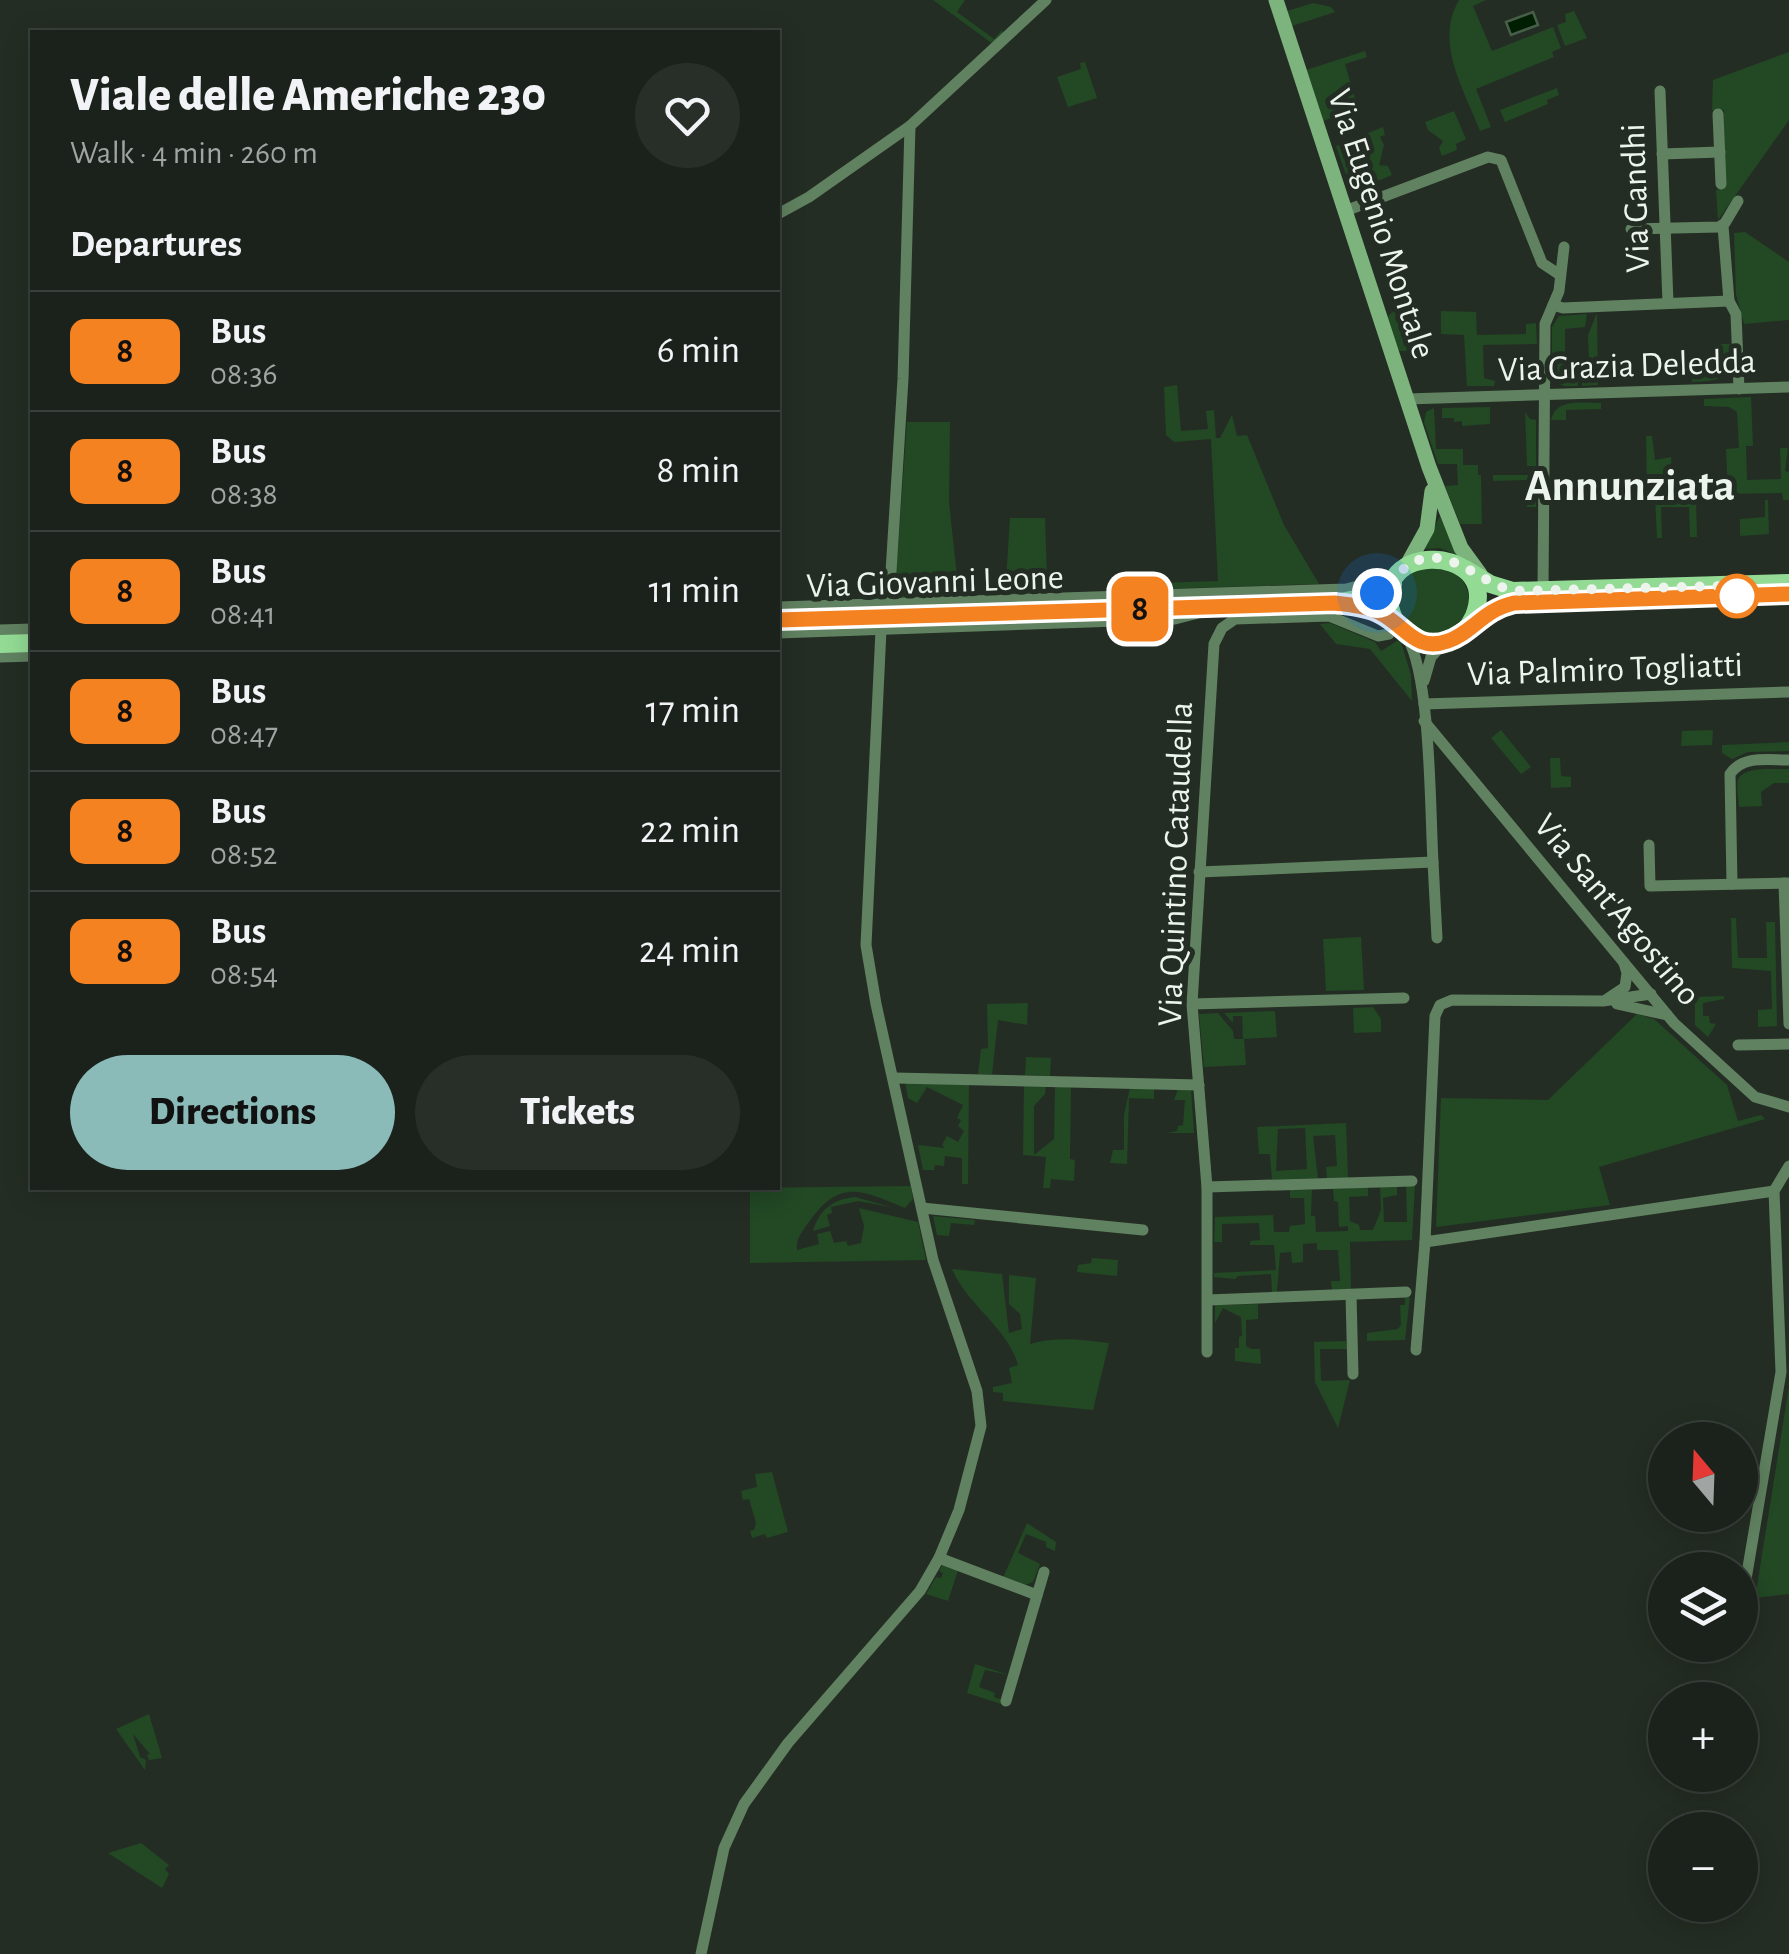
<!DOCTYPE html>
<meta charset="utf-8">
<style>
:root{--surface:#1b221b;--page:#282f28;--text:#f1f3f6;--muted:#a0a4a3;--line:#393f3a;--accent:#8bbbb9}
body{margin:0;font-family:"Alegreya Sans",sans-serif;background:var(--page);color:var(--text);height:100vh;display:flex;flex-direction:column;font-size:38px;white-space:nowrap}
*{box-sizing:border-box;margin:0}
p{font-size:32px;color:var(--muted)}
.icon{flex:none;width:55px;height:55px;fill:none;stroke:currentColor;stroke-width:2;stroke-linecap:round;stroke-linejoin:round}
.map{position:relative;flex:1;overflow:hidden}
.details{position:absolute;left:30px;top:30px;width:750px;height:1160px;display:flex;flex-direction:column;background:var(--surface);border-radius:0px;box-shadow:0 5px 25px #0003,0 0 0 2px var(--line)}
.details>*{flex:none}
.badge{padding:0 20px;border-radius:15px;font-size:35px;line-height:65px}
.needle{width:65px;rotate:341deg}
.controls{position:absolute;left:1648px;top:1422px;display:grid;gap:20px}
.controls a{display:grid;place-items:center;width:110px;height:110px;border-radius:50%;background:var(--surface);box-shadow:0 5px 25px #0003,0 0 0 2px var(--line);font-size:50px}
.you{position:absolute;width:50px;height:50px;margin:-25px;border:8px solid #fff;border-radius:50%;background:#1a73e8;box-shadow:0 0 0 15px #1a73e833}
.map>.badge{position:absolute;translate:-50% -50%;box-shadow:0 0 0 5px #fff}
h2{padding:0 40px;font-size:38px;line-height:90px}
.round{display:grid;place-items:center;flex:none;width:105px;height:105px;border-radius:52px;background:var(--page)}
.head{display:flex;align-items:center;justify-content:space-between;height:170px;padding:0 40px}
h1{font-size:48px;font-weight:800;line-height:75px}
.action{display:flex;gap:20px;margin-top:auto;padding:20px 40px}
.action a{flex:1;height:115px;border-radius:60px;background:var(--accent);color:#111;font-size:40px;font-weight:800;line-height:115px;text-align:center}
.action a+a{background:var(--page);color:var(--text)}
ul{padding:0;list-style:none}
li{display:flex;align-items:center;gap:30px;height:120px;padding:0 40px;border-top:2px solid var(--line)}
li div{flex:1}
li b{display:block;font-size:38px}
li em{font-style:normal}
li .badge{min-width:110px;font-weight:700;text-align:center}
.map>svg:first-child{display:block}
.green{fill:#224824;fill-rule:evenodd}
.water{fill:#001e02;stroke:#475e48;stroke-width:2.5}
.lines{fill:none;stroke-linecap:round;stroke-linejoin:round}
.minor{stroke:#608260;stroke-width:11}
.secondary{stroke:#7db47e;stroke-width:15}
.primary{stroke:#93db95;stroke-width:18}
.line-casing{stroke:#fff;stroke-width:22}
.line{stroke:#f58220;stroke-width:15}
.walk{stroke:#edf3ed;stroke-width:10;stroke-dasharray:0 18}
.stop-dot{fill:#fff;stroke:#f58220;stroke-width:5}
.labels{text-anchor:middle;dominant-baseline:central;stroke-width:10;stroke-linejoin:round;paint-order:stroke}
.street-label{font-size:35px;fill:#edf3ed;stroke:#242d24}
.district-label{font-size:45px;font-weight:bold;fill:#edf3ed;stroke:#242d24}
</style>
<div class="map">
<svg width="1789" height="1954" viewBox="0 0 1789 1954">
<rect width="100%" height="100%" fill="#242d24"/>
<g class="green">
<polygon points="933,0 965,0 957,12 994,39 1002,30 1004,33 993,44"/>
<path d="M1459 0H1486L1473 6 1492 51 1553 27 1561 48 1552 52 1554 57 1476 89 1491 127 1480 131C1464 89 1434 43 1459 0Z"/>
<polygon points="1313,3 1331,7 1335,12 1292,26 1287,11"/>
<polygon points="1574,11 1587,38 1565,46 1557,25 1566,22 1565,14"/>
<polygon points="1365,51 1367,57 1345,64 1355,98 1334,117 1323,121 1306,70"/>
<polygon points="1789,52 1789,120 1718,220 1716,190 1724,188 1724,110 1712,110 1713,80"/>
<polygon points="1085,62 1097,98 1068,107 1057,77 1081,69 1080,63"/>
<polygon points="1557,88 1559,95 1547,100 1548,104 1505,122 1500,110"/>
<polygon points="1454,111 1466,139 1456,144 1457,150 1442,156 1439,148 1443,141 1428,130 1425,122"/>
<polygon points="1383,127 1385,135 1380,137 1384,145 1379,165 1388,166 1392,175 1378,181 1376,177 1356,176 1354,184 1350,186 1336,146"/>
<polygon points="1745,232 1789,262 1789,320 1744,324 1736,294 1734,233"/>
<polygon points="1393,311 1415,311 1415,318 1408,319 1408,327 1402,328 1402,335 1405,336 1405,345 1429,346 1425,351 1398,351 1387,318"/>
<polygon points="1441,311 1476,312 1477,335 1526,334 1526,324 1536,323 1537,344 1483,345 1484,378 1495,381 1494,386 1467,386 1464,335 1441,334"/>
<polygon points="1597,313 1598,385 1582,386 1581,364 1589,363 1588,335"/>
<polygon points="1587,314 1585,327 1565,329 1565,364 1577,364 1578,386 1564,386 1554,381 1552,374 1552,327 1559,316"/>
<path d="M1713 344H1730C1731 379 1724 381 1692 382L1691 367 1708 366 1709 363 1714 362Z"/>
<polygon points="1177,385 1181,431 1208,429 1206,411 1214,410 1216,438 1220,438 1232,415 1237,436 1247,435 1284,525 1319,584 1158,589 1154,583 1218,581 1211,439 1174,442 1166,435 1164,387"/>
<polygon points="1751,397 1753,446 1746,446 1747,480 1781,479 1780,448 1788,448 1785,471 1789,472 1789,500 1783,500 1782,493 1728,494 1726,449 1739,448 1737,412 1729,407 1704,406 1704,399"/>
<path d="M1601 403V409L1566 410V420H1551C1556 398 1582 403 1601 403Z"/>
<polygon points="1490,407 1490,424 1462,426 1462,421 1454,422 1454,418 1442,418 1442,408"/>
<polygon points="1434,408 1436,449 1463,449 1463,465 1478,465 1478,475 1481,475 1482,524 1460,524 1445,486 1458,485 1457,464 1438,464 1424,422 1426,412"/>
<polygon points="1525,412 1530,419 1536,420 1536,466 1527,466"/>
<polygon points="907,422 950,422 949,502 959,595 902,598 895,591"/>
<polygon points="1646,436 1652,436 1655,460 1671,457 1672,497 1696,496 1697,537 1690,537 1689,507 1661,507 1662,538 1657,538 1655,498 1647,498"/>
<polygon points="1493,475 1536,475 1536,507 1527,507 1527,480 1493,481"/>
<polygon points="1765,500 1768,500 1769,534 1740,536 1740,519 1765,517"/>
<polygon points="1440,516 1457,551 1457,555 1440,548 1424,549"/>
<polygon points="1010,518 1045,518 1047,576 1041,577 1041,582 1035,583 1035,593 994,595 987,581 1006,580"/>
<circle cx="1433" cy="601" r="36"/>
<polygon points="1330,623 1375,642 1381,651 1400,639 1411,675 1412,701 1370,649 1336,644 1320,624"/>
<polygon points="1501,730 1531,767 1521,774 1491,738"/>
<polygon points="1713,730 1712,745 1681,746 1682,731"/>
<polygon points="1789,742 1789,751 1748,752 1732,759 1722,753 1722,745"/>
<polygon points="1550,758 1560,758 1561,776 1571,777 1571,787 1551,788"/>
<path d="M1789 769V783H1774L1761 792 1762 806 1739 807C1739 800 1736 786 1738 780 1744 765 1776 770 1789 769Z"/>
<polygon points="1731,918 1736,918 1738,958 1767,958 1766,922 1775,922 1777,1026 1758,1027 1758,1010 1772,1009 1771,971 1732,968"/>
<polygon points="1361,937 1364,990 1326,991 1323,939"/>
<polygon points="1724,996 1724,999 1703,1003 1703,1016 1709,1016 1710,1023 1716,1024 1708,1037 1695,1025 1695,997"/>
<polygon points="1028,1003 1027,1025 998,1020 992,1074 978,1074 981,1049 988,1048 987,1004"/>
<polygon points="1373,1007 1381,1019 1381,1032 1354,1033 1353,1008"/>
<polygon points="1275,1011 1277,1037 1244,1039 1246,1065 1204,1067 1199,1014 1218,1013 1233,1031 1234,1039 1243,1039 1242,1016 1233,1016 1233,1023 1224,1013"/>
<polygon points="1637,1014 1654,1019 1727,1085 1738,1121 1761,1115 1765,1119 1599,1167 1610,1205 1436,1227 1441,1098 1548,1100"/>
<polygon points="1026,1057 1051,1058 1050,1076 1025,1075"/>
<polygon points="905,1082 969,1084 968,1184 962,1184 962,1158 945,1156 944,1166 935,1165 934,1170 923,1170 918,1145 945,1148 942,1145 947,1136 958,1142 964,1131 958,1126 961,1120 957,1118 963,1105 927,1087 917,1103 908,1098"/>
<polygon points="1024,1085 1046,1086 1045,1094 1034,1106 1034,1155 1054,1139 1055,1086 1071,1087 1070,1159 1075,1160 1074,1181 1051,1179 1050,1188 1043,1188 1046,1157 1023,1155"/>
<polygon points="1130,1088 1154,1088 1154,1099 1129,1098 1127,1164 1110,1163 1113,1150 1124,1150 1124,1115"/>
<polygon points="1178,1089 1191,1089 1194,1133 1167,1133 1177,1131 1178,1126 1183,1125 1185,1100 1174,1100"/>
<path d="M1346 1123 1348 1178H1327L1326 1167 1337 1166 1335 1135 1313 1136 1318 1178 1272 1180 1270 1154H1259L1257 1127ZM1305 1128 1307 1169 1276 1171 1278 1129Z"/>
<polygon points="1406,1185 1415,1185 1412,1240 1350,1242 1351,1289 1332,1290 1331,1281 1340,1281 1338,1250 1317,1250 1317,1243 1303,1244 1303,1262 1292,1263 1291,1252 1280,1253 1277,1292 1272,1292 1271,1274 1238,1276 1235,1279 1214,1277 1214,1273 1276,1270 1274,1245 1250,1245 1250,1241 1260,1240 1259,1223 1222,1224 1222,1242 1214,1242 1215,1217 1273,1215 1274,1232 1289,1232 1290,1226 1305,1224 1304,1198 1290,1198 1290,1190 1312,1190 1311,1216 1315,1216 1316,1232 1348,1231 1348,1226 1339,1227 1338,1202 1334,1201 1333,1189 1368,1187 1368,1196 1349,1197 1350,1221 1359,1225 1360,1230 1373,1230 1381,1210 1380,1187 1397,1186 1397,1195 1383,1198 1384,1222 1407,1222"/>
<path d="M911 1186 913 1199 905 1208C861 1190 840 1178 809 1222 802 1232 796 1238 797 1250L819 1244 817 1234 830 1231 834 1243 846 1241 848 1246 861 1243 864 1226 859 1208 918 1222 926 1260 750 1263V1188Z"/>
<path d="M855 1197 891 1207 858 1201 831 1207 832 1213 827 1215 830 1226 813 1231C819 1210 833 1199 855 1197Z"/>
<polygon points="933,1216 975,1220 974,1225 951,1223 949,1236 937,1235"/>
<polygon points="1092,1258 1118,1260 1117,1276 1077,1272 1078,1265 1091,1263"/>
<path d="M952 1269 1002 1274 1009 1333 1022 1329 1020 1314 1009 1304V1275L1036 1278 1030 1344C1057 1336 1082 1340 1109 1343L1093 1410 1003 1401V1393L993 1392V1387L1012 1383 1009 1368 1018 1365C1008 1328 967 1305 952 1269Z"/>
<polygon points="1410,1297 1405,1340 1367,1341 1367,1333 1398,1329 1401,1325 1400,1305 1405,1305 1405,1298"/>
<polygon points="1258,1304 1258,1319 1246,1320 1246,1346 1251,1349 1260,1349 1261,1364 1235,1361 1235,1348 1239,1348 1239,1337 1242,1336 1241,1317 1223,1308 1215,1323 1215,1305"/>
<polygon points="1346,1341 1347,1349 1320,1349 1321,1381 1350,1380 1338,1428 1315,1382 1314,1342"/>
<polygon points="1789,1386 1789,1594 1755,1598 1757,1586"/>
<polygon points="772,1472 788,1532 767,1538 765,1534 752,1538 750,1531 754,1530 756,1523 749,1499 743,1500 741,1491 757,1487 755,1474"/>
<polygon points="1027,1523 1056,1542 1055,1551 1046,1547 1046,1542 1026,1534 1018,1553 1040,1564 1033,1582 1025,1585 1003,1578"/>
<polygon points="943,1564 958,1570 948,1601 926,1594 936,1577 941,1578 943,1573 939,1571"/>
<polygon points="975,1664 1009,1675 985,1670 979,1687 995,1693 994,1697 1002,1700 1001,1704 967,1693"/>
<polygon points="149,1714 162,1758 149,1760 147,1755 150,1754 133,1734 140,1757 146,1760 145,1770 116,1729"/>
<polygon points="141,1843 169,1865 165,1869 169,1874 162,1888 108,1853"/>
</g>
<polygon class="water" points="1533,12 1538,25 1511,35 1506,22"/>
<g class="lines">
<g class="minor">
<polyline points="1660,91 1668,303"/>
<polyline points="1718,114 1721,184"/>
<polyline points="1662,154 1720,152"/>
<polyline points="1345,211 1488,157 1501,160 1542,263 1560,275"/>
<polyline points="778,214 809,197 910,126 1046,0"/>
<polyline points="1723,226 1729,301 1736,314 1739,389"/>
<polyline points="1631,229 1719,227 1725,223 1738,201"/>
<polyline points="1553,305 1563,308 1729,301"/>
<polyline points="1407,399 1789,387"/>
<polyline points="1543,591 1545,324 1559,291 1564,247"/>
<polyline points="889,604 903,379 910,126"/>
<polyline points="778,607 1346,589 1386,579"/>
<polyline points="0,630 32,629"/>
<polyline points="778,633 1175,619 1202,612"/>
<polyline points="0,657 32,656"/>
<polyline points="1424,681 1431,657 1445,642"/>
<polyline points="1424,704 1789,692"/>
<polyline points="1424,721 1674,1023 1755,1097 1789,1107"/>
<polyline points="1649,845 1650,886 1789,883"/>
<polyline points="1433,862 1437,938"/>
<path d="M1199 872 1433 862C1430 810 1431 677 1407 637"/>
<polyline points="1784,883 1789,1024"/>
<path d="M1732 884 1730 774C1743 755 1768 760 1789 760"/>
<polyline points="1651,994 1603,1001 1452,1000 1440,1005 1435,1016 1425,1242 1774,1191"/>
<polyline points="1607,999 1625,987 1627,973 1624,963"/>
<polyline points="1192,1004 1404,998"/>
<polyline points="1617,1004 1667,1015"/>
<polyline points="1738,1045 1789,1044"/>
<polyline points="895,1078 1199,1085"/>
<polyline points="1207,1187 1412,1181"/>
<polyline points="922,1208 1143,1230"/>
<polyline points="1351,1295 1353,1374"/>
<polyline points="1208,1300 1406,1292"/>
<polyline points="1416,1350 1425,1242"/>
<polyline points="1207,1352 1207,1187 1192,1004 1214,644 1222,628 1235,619 1329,616 1378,636 1389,634"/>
<polyline points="939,1558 1037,1595"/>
<polyline points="1744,1591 1781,1372 1774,1191 1789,1166"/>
<polyline points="1006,1701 1044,1572"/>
<polyline points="701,1954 724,1848 744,1804 788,1743 920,1591 939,1558 959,1510 981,1426 977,1391 933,1260 876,1004 866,945 881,630"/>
</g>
<g class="secondary">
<polyline points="1276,0 1429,467 1461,548 1480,574"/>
<polyline points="1406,567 1427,529 1432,491"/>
</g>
<g class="primary">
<polyline points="1465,569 1490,584 1513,591 1789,583"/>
<path d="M1350 605C1363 607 1376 608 1387 616 1395 622 1401 631 1409 637 1432 651 1463 642 1474 616 1504 539 1353 540 1397 625"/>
<polyline points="778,620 1335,603 1366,597 1393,584"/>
<polyline points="1468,627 1503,606 1536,602"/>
<polyline points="0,644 32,643"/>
</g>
</g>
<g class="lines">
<g class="line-casing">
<path id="line" d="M778 620 1335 603C1350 605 1367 606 1380 613 1405 625 1415 653 1448 641 1472 633 1483 610 1514 603L1789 594"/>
</g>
<use href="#line" class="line"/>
<path class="walk" d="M1377 593C1392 585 1399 569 1414 562 1449 545 1481 584 1514 591L1723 586 1737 596"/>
</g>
<circle class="stop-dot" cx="1737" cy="596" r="20"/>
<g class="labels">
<g class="street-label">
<text transform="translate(1636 198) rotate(-92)">Via Gandhi</text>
<text transform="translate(1381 224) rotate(72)">Via Eugenio Montale</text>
<text transform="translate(1627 366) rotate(-2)">Via Grazia Deledda</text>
<text transform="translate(935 582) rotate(-2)">Via Giovanni Leone</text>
<text transform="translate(1605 670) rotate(-2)">Via Palmiro Togliatti</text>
<text transform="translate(1176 864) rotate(-88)">Via Quintino Cataudella</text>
<text transform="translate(1617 910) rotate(50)">Via Sant'Agostino</text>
</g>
<g class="district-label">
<text x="1630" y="486">Annunziata</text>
</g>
</g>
</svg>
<div class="controls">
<a><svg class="needle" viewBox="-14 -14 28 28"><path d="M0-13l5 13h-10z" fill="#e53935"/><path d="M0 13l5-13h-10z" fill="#a0a4a3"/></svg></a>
<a><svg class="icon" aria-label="layers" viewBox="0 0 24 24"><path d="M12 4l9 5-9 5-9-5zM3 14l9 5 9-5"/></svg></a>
<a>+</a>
<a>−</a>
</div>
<div class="you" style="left:1377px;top:593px"></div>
<b class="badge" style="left:1140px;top:609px;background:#f58220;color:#111">8</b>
<section class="details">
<div class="head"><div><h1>Viale delle Americhe 230</h1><p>Walk · 4 min · 260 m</p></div><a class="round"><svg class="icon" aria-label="heart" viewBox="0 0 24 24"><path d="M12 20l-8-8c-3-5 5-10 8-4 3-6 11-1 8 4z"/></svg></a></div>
<h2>Departures</h2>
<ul>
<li><span class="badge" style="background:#f58220;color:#111">8</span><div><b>Bus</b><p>08:36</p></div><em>6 min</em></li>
<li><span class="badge" style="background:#f58220;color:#111">8</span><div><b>Bus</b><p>08:38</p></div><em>8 min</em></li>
<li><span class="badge" style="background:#f58220;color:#111">8</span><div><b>Bus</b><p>08:41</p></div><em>11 min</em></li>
<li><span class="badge" style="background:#f58220;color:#111">8</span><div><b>Bus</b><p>08:47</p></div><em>17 min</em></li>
<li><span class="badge" style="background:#f58220;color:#111">8</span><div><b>Bus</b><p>08:52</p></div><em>22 min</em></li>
<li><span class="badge" style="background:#f58220;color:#111">8</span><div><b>Bus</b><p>08:54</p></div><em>24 min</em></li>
</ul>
<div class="action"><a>Directions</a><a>Tickets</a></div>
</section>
</div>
